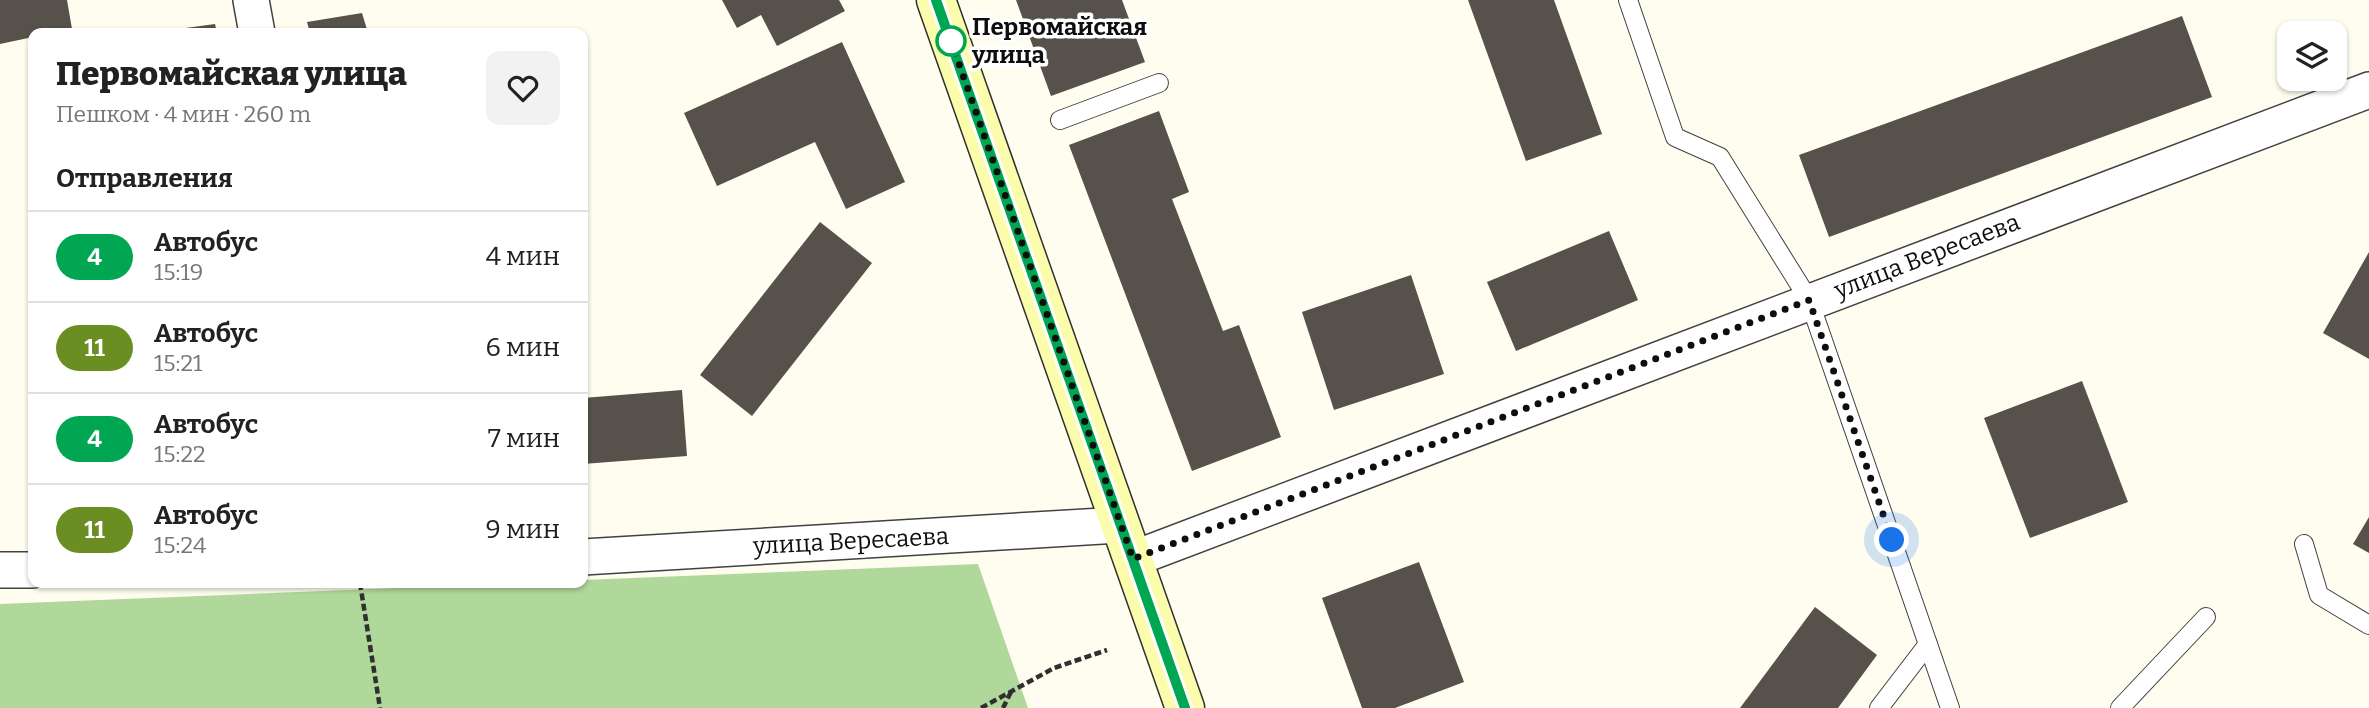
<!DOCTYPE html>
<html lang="ru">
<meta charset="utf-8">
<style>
:root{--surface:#fff;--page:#f2f2f2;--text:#222;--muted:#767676;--line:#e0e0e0}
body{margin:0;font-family:Bitter,serif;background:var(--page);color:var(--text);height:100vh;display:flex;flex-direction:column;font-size:26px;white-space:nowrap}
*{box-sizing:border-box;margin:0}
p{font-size:23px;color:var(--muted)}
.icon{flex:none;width:38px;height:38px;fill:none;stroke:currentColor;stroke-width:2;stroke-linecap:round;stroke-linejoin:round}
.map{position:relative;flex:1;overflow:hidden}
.panel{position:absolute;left:28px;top:28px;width:560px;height:560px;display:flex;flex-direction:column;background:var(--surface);border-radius:14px;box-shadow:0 2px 5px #0004}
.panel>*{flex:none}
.badge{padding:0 14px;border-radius:23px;font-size:24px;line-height:46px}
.buttons{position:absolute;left:2277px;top:21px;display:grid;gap:14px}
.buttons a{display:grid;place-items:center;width:70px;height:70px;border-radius:14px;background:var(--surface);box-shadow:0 2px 5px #0004;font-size:35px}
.you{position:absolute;width:35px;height:35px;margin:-18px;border:5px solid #fff;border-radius:50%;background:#1a73e8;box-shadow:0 0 0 10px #1a73e833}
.map>.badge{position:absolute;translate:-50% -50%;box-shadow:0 0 0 4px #fff}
h2{padding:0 28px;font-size:26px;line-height:63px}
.round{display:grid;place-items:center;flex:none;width:74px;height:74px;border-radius:14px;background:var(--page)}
.head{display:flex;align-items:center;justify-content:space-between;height:119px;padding:0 28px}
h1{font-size:33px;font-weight:800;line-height:52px}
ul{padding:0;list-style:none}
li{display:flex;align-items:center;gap:21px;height:91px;padding:0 28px;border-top:2px solid var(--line)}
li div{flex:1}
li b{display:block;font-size:26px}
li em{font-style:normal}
li .badge{min-width:77px;font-weight:700;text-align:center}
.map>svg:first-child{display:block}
.forest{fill:#afd89a}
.building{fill:#56514b}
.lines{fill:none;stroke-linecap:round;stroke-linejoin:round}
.service-casing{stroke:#414141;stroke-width:20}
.minor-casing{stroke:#414141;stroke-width:38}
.secondary-casing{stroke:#303030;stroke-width:41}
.path{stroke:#303030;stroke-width:4.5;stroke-dasharray:7 3.5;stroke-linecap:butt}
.service{stroke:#fff;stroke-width:18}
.minor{stroke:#fff;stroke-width:35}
.secondary{stroke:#fcfcad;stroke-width:38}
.line-casing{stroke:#fff;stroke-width:16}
.line{stroke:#00a651;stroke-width:10}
.walk{stroke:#0e0e0e;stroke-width:7;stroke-dasharray:0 12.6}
.stop-dot{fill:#fff;stroke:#00a651;stroke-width:3.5}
.labels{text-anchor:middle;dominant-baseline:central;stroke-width:7;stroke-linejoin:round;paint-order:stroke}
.stop-label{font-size:24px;font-weight:bold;fill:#0e0e0e;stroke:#fff;text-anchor:start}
.street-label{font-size:24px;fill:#0e0e0e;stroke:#fff}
</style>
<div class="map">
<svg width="2369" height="708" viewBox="0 0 2369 708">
<rect width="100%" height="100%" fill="#fffdef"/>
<polygon class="forest" points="978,564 1028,708 0,708 0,604 522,583 583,583 583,580"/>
<g class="building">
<polygon points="0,0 67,0 72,29 33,33 33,37 0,44"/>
<polygon points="722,0 839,0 845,11 777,46 761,15 737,28"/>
<polygon points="1016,0 1122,0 1145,62 1051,96"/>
<polygon points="1468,0 1554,0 1602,134 1526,161"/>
<polygon points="362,13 368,33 310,33 307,22"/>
<polygon points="2182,16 2212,97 1829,237 1799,155"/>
<polygon points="215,24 217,33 156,33 156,32"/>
<polygon points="842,42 905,182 846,209 815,142 717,186 684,113"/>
<polygon points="1159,111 1189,192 1172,199 1223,331 1239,325 1281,437 1192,471 1069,145"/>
<polygon points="820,222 872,263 752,416 700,375"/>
<polygon points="1609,231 1638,300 1516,351 1487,282"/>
<polygon points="2369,252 2369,359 2323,333"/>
<polygon points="1411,275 1444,374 1334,410 1302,312"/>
<polygon points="2082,381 2128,502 2030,538 1984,418"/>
<polygon points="682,390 687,456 583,464 583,398"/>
<polygon points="2369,517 2369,553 2353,544"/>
<polygon points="1419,562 1464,682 1395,708 1362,708 1322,598"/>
<polygon points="1815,607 1877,655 1838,708 1740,708"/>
</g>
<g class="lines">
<g class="service-casing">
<g id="service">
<polyline points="1628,0 1675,137 1720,157 1809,300 1950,708"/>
<polyline points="1060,120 1159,83"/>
<polyline points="2304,544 2319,595 2369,625"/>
<polyline points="1879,708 1928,644"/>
<polyline points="2120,708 2206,617"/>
</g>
</g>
<g class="minor-casing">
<g id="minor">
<polyline points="251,0 257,33"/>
<polyline points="583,557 1119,525"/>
<polyline points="1133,559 2369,90"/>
<polyline points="0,570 33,570"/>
</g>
</g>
<g class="secondary-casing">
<polyline id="secondary" points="936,0 1185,708"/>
</g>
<g class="path">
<polyline points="360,583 380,708"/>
<polyline points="981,708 1054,668 1107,650"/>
<polyline points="1003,708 1012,690"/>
</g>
<use href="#service" class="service"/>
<use href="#minor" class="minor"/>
<use href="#secondary" class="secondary"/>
</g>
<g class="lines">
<g class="line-casing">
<polyline id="line" points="936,0 1185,708"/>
</g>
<use href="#line" class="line"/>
<polyline class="walk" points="951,41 1133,559 1809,300 1892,540"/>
</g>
<circle class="stop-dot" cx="951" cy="41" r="14"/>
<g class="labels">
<g class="stop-label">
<text x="972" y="27">Первомайская<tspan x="972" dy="28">улица</tspan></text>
</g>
<g class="street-label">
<text transform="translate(1927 256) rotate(-21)">улица Вересаева</text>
<text transform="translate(851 541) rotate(-3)">улица Вересаева</text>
</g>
</g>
</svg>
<div class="buttons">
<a><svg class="icon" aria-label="layers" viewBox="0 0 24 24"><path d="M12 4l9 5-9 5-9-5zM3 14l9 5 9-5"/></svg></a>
</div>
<div class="you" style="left:1892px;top:540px"></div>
<section class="panel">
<div class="head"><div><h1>Первомайская улица</h1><p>Пешком · 4 мин · 260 m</p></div><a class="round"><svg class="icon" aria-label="heart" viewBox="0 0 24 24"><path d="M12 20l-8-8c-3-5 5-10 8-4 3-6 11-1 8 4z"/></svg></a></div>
<h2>Отправления</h2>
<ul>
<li><span class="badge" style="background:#00a651;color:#fff">4</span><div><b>Автобус</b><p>15:19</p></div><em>4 мин</em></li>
<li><span class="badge" style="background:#6b8e23;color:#fff">11</span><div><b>Автобус</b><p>15:21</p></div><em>6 мин</em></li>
<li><span class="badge" style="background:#00a651;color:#fff">4</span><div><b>Автобус</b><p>15:22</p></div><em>7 мин</em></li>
<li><span class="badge" style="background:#6b8e23;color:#fff">11</span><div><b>Автобус</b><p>15:24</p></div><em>9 мин</em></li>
</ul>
</section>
</div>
